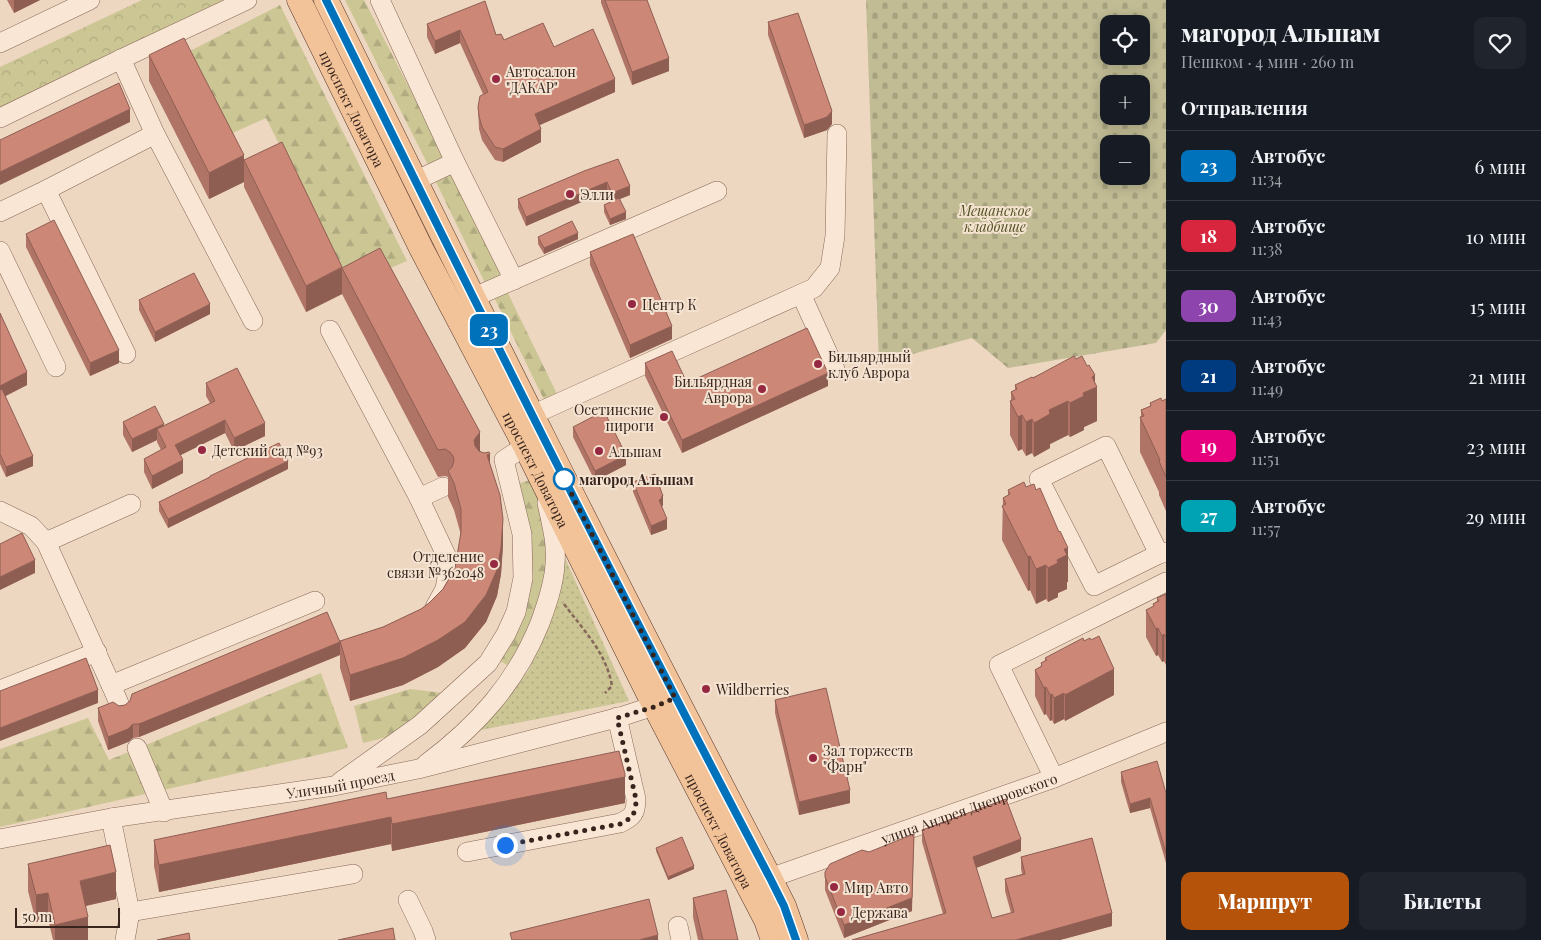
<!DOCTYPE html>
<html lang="ru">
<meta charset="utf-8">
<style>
:root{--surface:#171b24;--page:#20242c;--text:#f1f3f6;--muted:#9ea1a6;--line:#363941;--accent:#b45309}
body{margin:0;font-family:"Playfair Display",serif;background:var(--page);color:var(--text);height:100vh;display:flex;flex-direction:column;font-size:19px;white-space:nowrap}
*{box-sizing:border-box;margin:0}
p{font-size:16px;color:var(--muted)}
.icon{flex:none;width:28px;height:28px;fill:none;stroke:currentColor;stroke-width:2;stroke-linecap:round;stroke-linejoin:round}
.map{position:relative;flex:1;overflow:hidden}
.sheet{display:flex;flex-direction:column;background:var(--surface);width:375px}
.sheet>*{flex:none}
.badge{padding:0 10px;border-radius:8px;font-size:18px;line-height:32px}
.tools{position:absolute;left:1100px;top:15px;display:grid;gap:10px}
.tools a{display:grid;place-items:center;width:50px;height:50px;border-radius:10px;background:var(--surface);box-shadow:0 2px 12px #0003;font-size:25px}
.scale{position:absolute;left:15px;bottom:12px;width:105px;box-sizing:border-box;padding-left:5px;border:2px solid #37241d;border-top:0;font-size:14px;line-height:18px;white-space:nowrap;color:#37241d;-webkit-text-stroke:4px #f5e3d1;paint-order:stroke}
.you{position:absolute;width:25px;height:25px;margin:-12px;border:4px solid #fff;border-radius:50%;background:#1a73e8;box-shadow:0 0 0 8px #1a73e833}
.map>.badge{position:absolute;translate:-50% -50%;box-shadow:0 0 0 2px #fff}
h2{padding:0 15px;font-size:19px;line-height:45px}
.round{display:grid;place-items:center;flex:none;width:52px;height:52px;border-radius:10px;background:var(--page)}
.headline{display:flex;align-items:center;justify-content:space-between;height:85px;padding:0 15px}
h1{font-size:24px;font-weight:800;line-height:38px}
.primary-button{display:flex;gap:10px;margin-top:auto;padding:10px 15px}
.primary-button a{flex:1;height:58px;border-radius:10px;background:var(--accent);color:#fff;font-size:20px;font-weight:800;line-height:58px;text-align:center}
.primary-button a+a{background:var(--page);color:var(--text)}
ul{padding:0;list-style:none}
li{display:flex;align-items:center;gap:15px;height:70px;padding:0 15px;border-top:1px solid var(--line)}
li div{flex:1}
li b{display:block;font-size:19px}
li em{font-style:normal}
li .badge{min-width:55px;font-weight:700;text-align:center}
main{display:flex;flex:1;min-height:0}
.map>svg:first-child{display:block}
.grass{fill:url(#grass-dots)}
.forest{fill:url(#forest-firs)}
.cemetery{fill:url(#cemetery-stones);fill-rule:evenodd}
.park{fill:url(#park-crowns)}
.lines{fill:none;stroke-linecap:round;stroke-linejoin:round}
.minor-casing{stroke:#876759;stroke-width:20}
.major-casing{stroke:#55372d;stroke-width:25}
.path{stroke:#876759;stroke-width:2.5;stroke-dasharray:4 2.5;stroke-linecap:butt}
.minor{stroke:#f9e6d4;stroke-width:19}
.major{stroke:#f2c298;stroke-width:24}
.wall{fill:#af7466}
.shaded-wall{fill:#8f5e53}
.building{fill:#cc8777;stroke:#8f5e53}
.line-casing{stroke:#fff;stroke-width:11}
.line{stroke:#0072bc;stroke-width:8}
.walk{stroke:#37241d;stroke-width:5;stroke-dasharray:0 9}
.poi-dot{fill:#972842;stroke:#f5e3d1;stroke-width:2}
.stop-dot{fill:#fff;stroke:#0072bc;stroke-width:2.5}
.labels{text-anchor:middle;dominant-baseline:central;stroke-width:4;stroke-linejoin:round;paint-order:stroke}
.poi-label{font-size:14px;fill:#37241d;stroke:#f5e3d1;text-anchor:start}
.street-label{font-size:14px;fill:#37241d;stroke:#f5e3d1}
.park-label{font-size:14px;font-style:italic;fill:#525423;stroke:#f5e3d1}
.stop-label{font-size:14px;font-weight:bold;fill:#37241d;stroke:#f5e3d1;text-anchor:start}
</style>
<main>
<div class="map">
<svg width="1166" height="940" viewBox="0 0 1166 940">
<defs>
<pattern id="grass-dots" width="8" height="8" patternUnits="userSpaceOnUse" patternTransform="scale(1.25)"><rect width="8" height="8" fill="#ccc695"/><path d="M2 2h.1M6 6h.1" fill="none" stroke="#b0aa80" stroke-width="1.8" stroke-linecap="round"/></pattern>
<pattern id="forest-firs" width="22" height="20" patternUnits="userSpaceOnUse" patternTransform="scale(1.25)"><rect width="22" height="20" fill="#ccc695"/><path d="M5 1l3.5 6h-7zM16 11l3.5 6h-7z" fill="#b0aa80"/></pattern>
<pattern id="cemetery-stones" width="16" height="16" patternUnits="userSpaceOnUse" patternTransform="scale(1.25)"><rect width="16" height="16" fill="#c1bc94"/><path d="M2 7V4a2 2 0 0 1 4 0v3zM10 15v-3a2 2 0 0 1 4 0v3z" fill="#a6a17f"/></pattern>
<pattern id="park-crowns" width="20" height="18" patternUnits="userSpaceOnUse" patternTransform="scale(1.25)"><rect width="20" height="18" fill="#ccc695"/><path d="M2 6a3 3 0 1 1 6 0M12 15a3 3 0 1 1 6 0" fill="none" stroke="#b0aa80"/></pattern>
</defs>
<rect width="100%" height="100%" fill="#eed7c1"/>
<polygon class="grass" points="561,549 629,701 476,731 528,671 543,640 554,609"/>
<g class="forest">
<polygon points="345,0 364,0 446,159 429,167"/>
<polygon points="280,5 407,261 350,285 266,118 226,136 184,54"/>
<polygon points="451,172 502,278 486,285 435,180"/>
<polygon points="505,287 557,394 544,400 492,293"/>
<polygon points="533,479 546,517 548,540 546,591 512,668 498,660 515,633 517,484"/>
<polygon points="321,673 348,748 0,827 0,749 88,718 109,760"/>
<polygon points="410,689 459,695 436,725 363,743 354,706"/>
</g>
<path class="cemetery" d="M866 0H1166V330L1156 343 1008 368 972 338 879 363ZM1109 24H1141V56H1109ZM1109 84H1141V116H1109ZM1109 144H1141V176H1109Z"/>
<polygon class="park" points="142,0 238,0 0,114 0,67"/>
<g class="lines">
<g class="minor-casing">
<g id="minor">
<polyline points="380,0 455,162 415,181"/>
<polyline points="0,43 90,0"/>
<polyline points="121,59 155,134 253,321"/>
<polyline points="0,118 121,59 247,0"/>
<polyline points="455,162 514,280"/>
<polyline points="0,212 46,190"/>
<polyline points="0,251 56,367"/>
<polyline points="801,294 835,369"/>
<polyline points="472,298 717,191"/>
<polyline points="330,330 419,498 446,555 448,571 445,589 435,607"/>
<polyline points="126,354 46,190 155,134"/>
<polyline points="532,415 814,288 830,268 835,236 837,134"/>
<polyline points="419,498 443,487"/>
<polyline points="0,511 31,526 46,542 111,685 315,601"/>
<polyline points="46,542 131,504"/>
<polyline points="1159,554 1106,446 1039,479 1094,586 1159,554 1166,552"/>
<polyline points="111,685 121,708"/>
<polyline points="0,690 97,652"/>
<polyline points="137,748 164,812"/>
<path d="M426 764C477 726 516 683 540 623 547 604 554 584 555 564 557 543 551 522 547 503"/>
<polyline points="1054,778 999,665 1166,582"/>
<polyline points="340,782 420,725 488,663 506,634 516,612 523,578 522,534 504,460 525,446"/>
<polyline points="111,818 130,912 353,874"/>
<path id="s1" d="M0 839 111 818 334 786 418 769 620 717 666 702"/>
<path d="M467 852 620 823C633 817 636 813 636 799L617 717"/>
<path id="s2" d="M770 878 1054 778 1166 732"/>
<polyline points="408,900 423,931 426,940"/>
<polyline points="678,926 681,940"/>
<polyline points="125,940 130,912"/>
</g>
</g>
<g class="major-casing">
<g id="major">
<path id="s3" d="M299 0 422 250 525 446 655 707 766 920 773 940"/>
<path d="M326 0C471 294 617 588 770 878L784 906 796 940"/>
</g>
</g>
<path class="path" d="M564 604C584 631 606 652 612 686L605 693"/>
<use href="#minor" class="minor"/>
<use href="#major" class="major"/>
</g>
<g class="wall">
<polygon points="7,0 40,0 14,13"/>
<polygon points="601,0 647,0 669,71 632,85 601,3"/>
<polygon points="768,22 832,124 827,130 804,138 768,35"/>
<polygon points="427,24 496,35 504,40 554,47 615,92 540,125 541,142 503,162 495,160 482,140 479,129 478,107 483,94 460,43 435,54 427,37"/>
<polygon points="149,55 244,182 209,199 149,81"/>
<polygon points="618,159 630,195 620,199 626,219 610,225 604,212 604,205 612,202 607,191 526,226 518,208 518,199"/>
<polygon points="244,160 342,268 480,451 490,464 503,545 501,574 497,596 486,622 465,648 438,667 403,685 350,701 340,668 340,641 383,627 421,609 429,603 443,589 455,568 461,535 454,510 448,497 448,477 445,476 438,477 342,294 306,312 244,187"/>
<polygon points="26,234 119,363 90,376 26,247"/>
<polygon points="538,237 578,239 544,254 538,244"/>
<polygon points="590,252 672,339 630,358 590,265"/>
<polygon points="139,300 210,314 155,342 139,310"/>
<polygon points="0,313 27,385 5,396 33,466 6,477 0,464"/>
<polygon points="1076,359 1095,383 1097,421 1084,427 1084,430 1070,437 1068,435 1050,444 1050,448 1034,457 1032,453 1026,456 1022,449 1018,451 1010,435 1010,401 1011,401 1011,392 1015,390 1015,385"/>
<polygon points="645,363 687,383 828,386 682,453 645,376"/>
<polygon points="206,383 265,436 234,451 225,433 180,455 183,473 152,489 144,472 144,459 161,450 157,442 157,440 132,452 123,435 123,422 164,426 210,403 206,396"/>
<polygon points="1166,399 1166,511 1159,495 1159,492 1140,452 1140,417 1141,417 1141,410 1150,406 1150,403 1162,401"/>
<polygon points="573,427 626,465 595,481 573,437"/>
<polygon points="288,469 168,528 159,511 159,502 210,477 210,476"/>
<polygon points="633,482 663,506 662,506 662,507 667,529 651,535 633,492"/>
<polygon points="1008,490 1068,582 1067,582 1067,589 1058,593 1058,597 1048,602 1046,599 1036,604 1030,590 1028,591 1002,540 1003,498 1008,495"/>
<polygon points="1166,594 1166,665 1164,661 1162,662 1158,655 1156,656 1146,637 1146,610 1153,607 1153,604 1157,601 1157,598"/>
<polygon points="340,655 139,737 133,738 128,742 108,750 98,721 98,708 125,705"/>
<polygon points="1045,658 1114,695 1065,721 1064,719 1054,724 1052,720 1050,721 1046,714 1044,715 1035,696 1035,670 1041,666 1041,663 1045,661"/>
<polygon points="775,700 850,803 799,815 775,713"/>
<polygon points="1121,772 1166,793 1166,863 1150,808 1130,813 1121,782"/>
<polygon points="387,799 625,803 392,851 391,844 159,892 154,866 154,840"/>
<polygon points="1006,799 1021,839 1021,851 976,868 992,918 1011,913 1005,891 1005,879 1022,874 1021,869 1021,857 1092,838 1112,913 1112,926 1060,940 852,940 943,914 922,842 922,830"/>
<polygon points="656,848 694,869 668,880 656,851"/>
<polygon points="28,864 116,899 86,906 88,940 53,940 48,919 36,922 28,891"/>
<polygon points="825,872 912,911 844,938 825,890"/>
<polygon points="693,898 738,940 698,940 693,917"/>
</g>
<g class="shaded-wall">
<polygon points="14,0 40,0 14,13"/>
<polygon points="460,30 460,43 435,54 435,41"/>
<polygon points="669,58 669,71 632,85 632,72"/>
<polygon points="615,79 615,92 535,127 535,114"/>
<polygon points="130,109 130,122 0,185 0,172"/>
<polygon points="832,111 832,124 827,130 804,138 804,125"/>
<polygon points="541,129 541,142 503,162 503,149"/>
<polygon points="244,155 244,182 209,199 209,173"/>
<polygon points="607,182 607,191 526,226 526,217"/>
<polygon points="630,186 630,195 612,202 612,193"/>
<polygon points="626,212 626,219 610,225 610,219"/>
<polygon points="578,233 578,239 544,254 544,248"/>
<polygon points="342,268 342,294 306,312 306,286"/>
<polygon points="210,304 210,314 155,342 155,332"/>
<polygon points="672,326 672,339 630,358 630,345"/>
<polygon points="119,350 119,363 90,376 90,363"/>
<polygon points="27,372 27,385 0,399 0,386"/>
<polygon points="828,373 828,386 682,453 682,440"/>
<polygon points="1095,375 1095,388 1097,387 1097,421 1084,427 1084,430 1070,437 1070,403 1083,393 1092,377"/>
<polygon points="1068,401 1068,435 1050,444 1050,448 1034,457 1034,423 1049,410"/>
<polygon points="1022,415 1022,449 1018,451 1018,417"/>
<polygon points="1032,419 1032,453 1026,456 1026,422"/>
<polygon points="225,420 225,433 175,458 175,445"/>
<polygon points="265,423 265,436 234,451 234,438"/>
<polygon points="164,424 164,437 157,429 157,440 132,452 132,439"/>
<polygon points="480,432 480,458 474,466 474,440"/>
<polygon points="490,454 490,480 487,455"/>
<polygon points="626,455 626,465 595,481 595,471"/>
<polygon points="33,456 33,466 6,477 6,467"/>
<polygon points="183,460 183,473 152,489 152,476"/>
<polygon points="288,461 288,469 168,528 168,519"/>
<polygon points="663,496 663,506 662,506 662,509 659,500 661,497"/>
<polygon points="503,519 503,545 501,574 497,596 486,622 465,648 438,667 403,685 350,701 350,675 403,658"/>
<polygon points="667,519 667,529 651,535 651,526"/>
<polygon points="1068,548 1068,582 1067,582 1067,589 1058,593 1058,597 1048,602 1048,568 1057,560 1064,549"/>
<polygon points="1030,556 1030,590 1028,591 1028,557"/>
<polygon points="35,560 35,573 0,590 0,577"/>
<polygon points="1046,565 1046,599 1036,604 1036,569"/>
<polygon points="1158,628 1158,655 1156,656 1156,629"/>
<polygon points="1164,634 1164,661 1162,662 1162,636"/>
<polygon points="340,642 340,655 139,737 139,724"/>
<polygon points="1114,669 1114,695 1065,721 1065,695"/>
<polygon points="1046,687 1046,714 1044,715 1044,688"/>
<polygon points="98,690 98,703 0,741 0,728"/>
<polygon points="1064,693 1064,719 1054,724 1054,698"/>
<polygon points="1052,694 1052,720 1050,721 1050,695"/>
<polygon points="133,724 133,738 128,742 108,750 108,737"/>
<polygon points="625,774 625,803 392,851 392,824"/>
<polygon points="850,790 850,803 799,815 799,802"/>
<polygon points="1150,798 1150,808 1130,813 1130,804"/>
<polygon points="391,817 391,844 159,892 159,865"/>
<polygon points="914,834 912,911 844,938 844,925"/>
<polygon points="1021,839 1021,851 973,869 973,857"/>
<polygon points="694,866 694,869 668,880 668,877"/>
<polygon points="116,872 116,899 80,907 80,881"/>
<polygon points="48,893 48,919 36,922 36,895"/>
<polygon points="1112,913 1112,926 1060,940 1016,940"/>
<polygon points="88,917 88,940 55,940 55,925"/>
<polygon points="658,935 658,940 639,940"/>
</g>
<g class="building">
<polygon points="605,0 647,0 669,58 632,72"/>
<polygon points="485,1 496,35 501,34 504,40 543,23 554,47 593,29 615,79 535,114 541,129 503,149 495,147 482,127 479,116 478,107 480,96 488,92 460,30 435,41 427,24"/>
<polygon points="798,13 832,111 827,117 804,125 768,22"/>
<polygon points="184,38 244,155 209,173 149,55"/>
<polygon points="119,83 130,109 0,172 0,140"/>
<polygon points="282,142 342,267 306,286 244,160"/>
<polygon points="618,159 630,186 612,193 607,182 526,217 518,199 584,171"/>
<polygon points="619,198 626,212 610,219 604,205"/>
<polygon points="54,220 119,350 90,363 26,234"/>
<polygon points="572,221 578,233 544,248 538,237"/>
<polygon points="633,234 672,326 630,345 590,252"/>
<polygon points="380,248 480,432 474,440 475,446 479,451 484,453 489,452 490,454 487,455 500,495 503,519 501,548 497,570 486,595 465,622 438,640 403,658 350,675 340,641 383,627 421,609 429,603 443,589 455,568 461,532 461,509 454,483 448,471 452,467 454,461 453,456 450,452 445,449 438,450 342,268"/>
<polygon points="194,273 210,304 155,332 139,300"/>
<polygon points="0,313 27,372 0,386"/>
<polygon points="807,328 828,373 682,440 645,363 672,351 687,383"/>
<polygon points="1074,356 1076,359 1082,356 1087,366 1089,365 1095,375 1092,377 1097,387 1083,393 1084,396 1070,403 1068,401 1049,410 1050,414 1034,423 1032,419 1026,422 1022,415 1018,417 1010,401 1015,399 1011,392 1017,389 1015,385 1032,377 1033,378"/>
<polygon points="237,368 265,423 234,438 225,420 175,445 183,460 152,476 144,459 166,447 157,429 215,401 206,383"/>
<polygon points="2,389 33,456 6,467 0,454 0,390"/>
<polygon points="1161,398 1162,401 1166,399 1166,477 1159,461 1160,460 1140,417 1144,416 1141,410 1151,406 1150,403"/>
<polygon points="155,406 164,424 132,439 123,422"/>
<polygon points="604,411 626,455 595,471 573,427"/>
<polygon points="279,443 288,461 168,519 159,502 210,477 210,476"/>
<polygon points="655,474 663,496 661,497 662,499 659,500 667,519 651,526 633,482"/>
<polygon points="1024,482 1026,487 1034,484 1036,490 1040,488 1059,532 1060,531 1068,548 1064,549 1067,555 1057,560 1058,563 1048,568 1046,565 1036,569 1030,556 1028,557 1002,506 1006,504 1003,498 1010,494 1008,490"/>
<polygon points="22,533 35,560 0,577 0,544"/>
<polygon points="1166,594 1166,638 1164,634 1162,636 1158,628 1156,629 1146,610 1154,606 1153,604 1159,601 1157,598"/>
<polygon points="327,612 340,642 139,724 133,724 128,729 108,737 98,708 113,702 119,706 125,705 130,701 132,694"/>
<polygon points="1099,636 1114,669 1065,695 1064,693 1054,698 1052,694 1050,695 1046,687 1044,688 1035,670 1042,666 1041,663 1047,660 1045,658 1083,638 1084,641 1090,638 1091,640"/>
<polygon points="86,658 98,690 0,728 0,691"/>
<polygon points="826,688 850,790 799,802 775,700"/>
<polygon points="619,751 625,774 625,777 392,824 391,817 159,865 154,840 386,792 387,799"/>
<polygon points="1157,761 1166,793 1166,853 1150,798 1130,804 1121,772"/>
<polygon points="1006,799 1021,839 973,857 992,918 1014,912 1005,879 1025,874 1021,857 1092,838 1112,913 1016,940 852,940 946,913 922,830"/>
<polygon points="914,834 912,898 844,925 825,877 825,872 830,864 862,850 869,852"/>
<polygon points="682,837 694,866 668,877 656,848"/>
<polygon points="110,845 116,872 80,881 88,917 55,925 48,893 36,895 28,864"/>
<polygon points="726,890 738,940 703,940 693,898"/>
<polygon points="649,899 658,935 639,940 512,940 510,933"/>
<polygon points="393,928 395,940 338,940"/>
<polygon points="189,933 190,940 157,940"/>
</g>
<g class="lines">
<g class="line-casing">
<path id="line" d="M326 0C471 294 617 588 770 878L784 906 796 940"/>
</g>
<use href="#line" class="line"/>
<path class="walk" d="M505 845 620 824C633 818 636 813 636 799L617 718 654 707 675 698 564 479"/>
</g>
<g class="poi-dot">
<circle cx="496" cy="79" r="5"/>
<circle cx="570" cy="194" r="5"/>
<circle cx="632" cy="304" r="5"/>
<circle cx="818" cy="364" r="5"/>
<circle cx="762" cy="389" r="5"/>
<circle cx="664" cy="417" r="5"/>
<circle cx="202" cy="450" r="5"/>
<circle cx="599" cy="451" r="5"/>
<circle cx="494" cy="564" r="5"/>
<circle cx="706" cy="689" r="5"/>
<circle cx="813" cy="758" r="5"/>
<circle cx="834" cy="887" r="5"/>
<circle cx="841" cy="912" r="5"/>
</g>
<circle class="stop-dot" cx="564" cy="479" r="10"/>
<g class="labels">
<g class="poi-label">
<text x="506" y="71">Автосалон<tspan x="506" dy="16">"ДАКАР"</tspan></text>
<text x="580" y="194">Элли</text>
<text x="642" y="304">Центр К</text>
<text x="828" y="356">Бильярдный<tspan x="828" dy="16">клуб Аврора</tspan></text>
<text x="752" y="381" text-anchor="end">Бильярдная<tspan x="752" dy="16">Аврора</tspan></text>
<text x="654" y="409" text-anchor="end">Осетинские<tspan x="654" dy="16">пироги</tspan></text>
<text x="212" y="450">Детский сад №93</text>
<text x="609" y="451">Альшам</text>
<text x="484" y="556" text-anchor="end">Отделение<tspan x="484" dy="16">связи №362048</tspan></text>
<text x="716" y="689">Wildberries</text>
<text x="823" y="750">Зал торжеств<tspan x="823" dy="16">"Фарн"</tspan></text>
<text x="844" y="887">Мир Авто</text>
<text x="851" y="912">Держава</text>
</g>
<g class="street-label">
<text stroke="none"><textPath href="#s3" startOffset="121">проспект Доватора</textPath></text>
<text stroke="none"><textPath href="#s3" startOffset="526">проспект Доватора</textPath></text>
<text stroke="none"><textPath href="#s1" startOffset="345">Уличный проезд</textPath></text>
<text stroke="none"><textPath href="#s2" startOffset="211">улица Андрея Днепровского</textPath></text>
<text stroke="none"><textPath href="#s3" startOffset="931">проспект Доватора</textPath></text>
</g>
<g class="park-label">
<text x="995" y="210">Мещанское<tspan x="995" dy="16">кладбище</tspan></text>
</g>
<g class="stop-label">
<text x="579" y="479">магород Альшам</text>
</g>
</g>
</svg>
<div class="tools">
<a><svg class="icon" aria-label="locate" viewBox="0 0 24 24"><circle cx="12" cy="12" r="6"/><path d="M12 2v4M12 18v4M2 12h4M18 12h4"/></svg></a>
<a>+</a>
<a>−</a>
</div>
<div class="scale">50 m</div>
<div class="you" style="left:505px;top:845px"></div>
<b class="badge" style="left:489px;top:330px;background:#0072bc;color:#fff">23</b>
</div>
<section class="sheet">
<div class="headline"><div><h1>магород Альшам</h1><p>Пешком · 4 мин · 260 m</p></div><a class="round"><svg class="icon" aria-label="heart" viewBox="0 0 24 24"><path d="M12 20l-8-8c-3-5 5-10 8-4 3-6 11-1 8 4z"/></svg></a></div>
<h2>Отправления</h2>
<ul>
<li><span class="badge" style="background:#0072bc;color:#fff">23</span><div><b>Автобус</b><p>11:34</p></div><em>6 мин</em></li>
<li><span class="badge" style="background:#d7263d;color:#fff">18</span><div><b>Автобус</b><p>11:38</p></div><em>10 мин</em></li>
<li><span class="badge" style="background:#8e44ad;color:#fff">30</span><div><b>Автобус</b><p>11:43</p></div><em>15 мин</em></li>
<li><span class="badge" style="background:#003b80;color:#fff">21</span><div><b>Автобус</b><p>11:49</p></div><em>21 мин</em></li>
<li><span class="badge" style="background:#e6007e;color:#fff">19</span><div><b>Автобус</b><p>11:51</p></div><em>23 мин</em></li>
<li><span class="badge" style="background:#00a3b4;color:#fff">27</span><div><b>Автобус</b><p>11:57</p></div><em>29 мин</em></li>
</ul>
<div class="primary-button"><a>Маршрут</a><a>Билеты</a></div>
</section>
</main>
